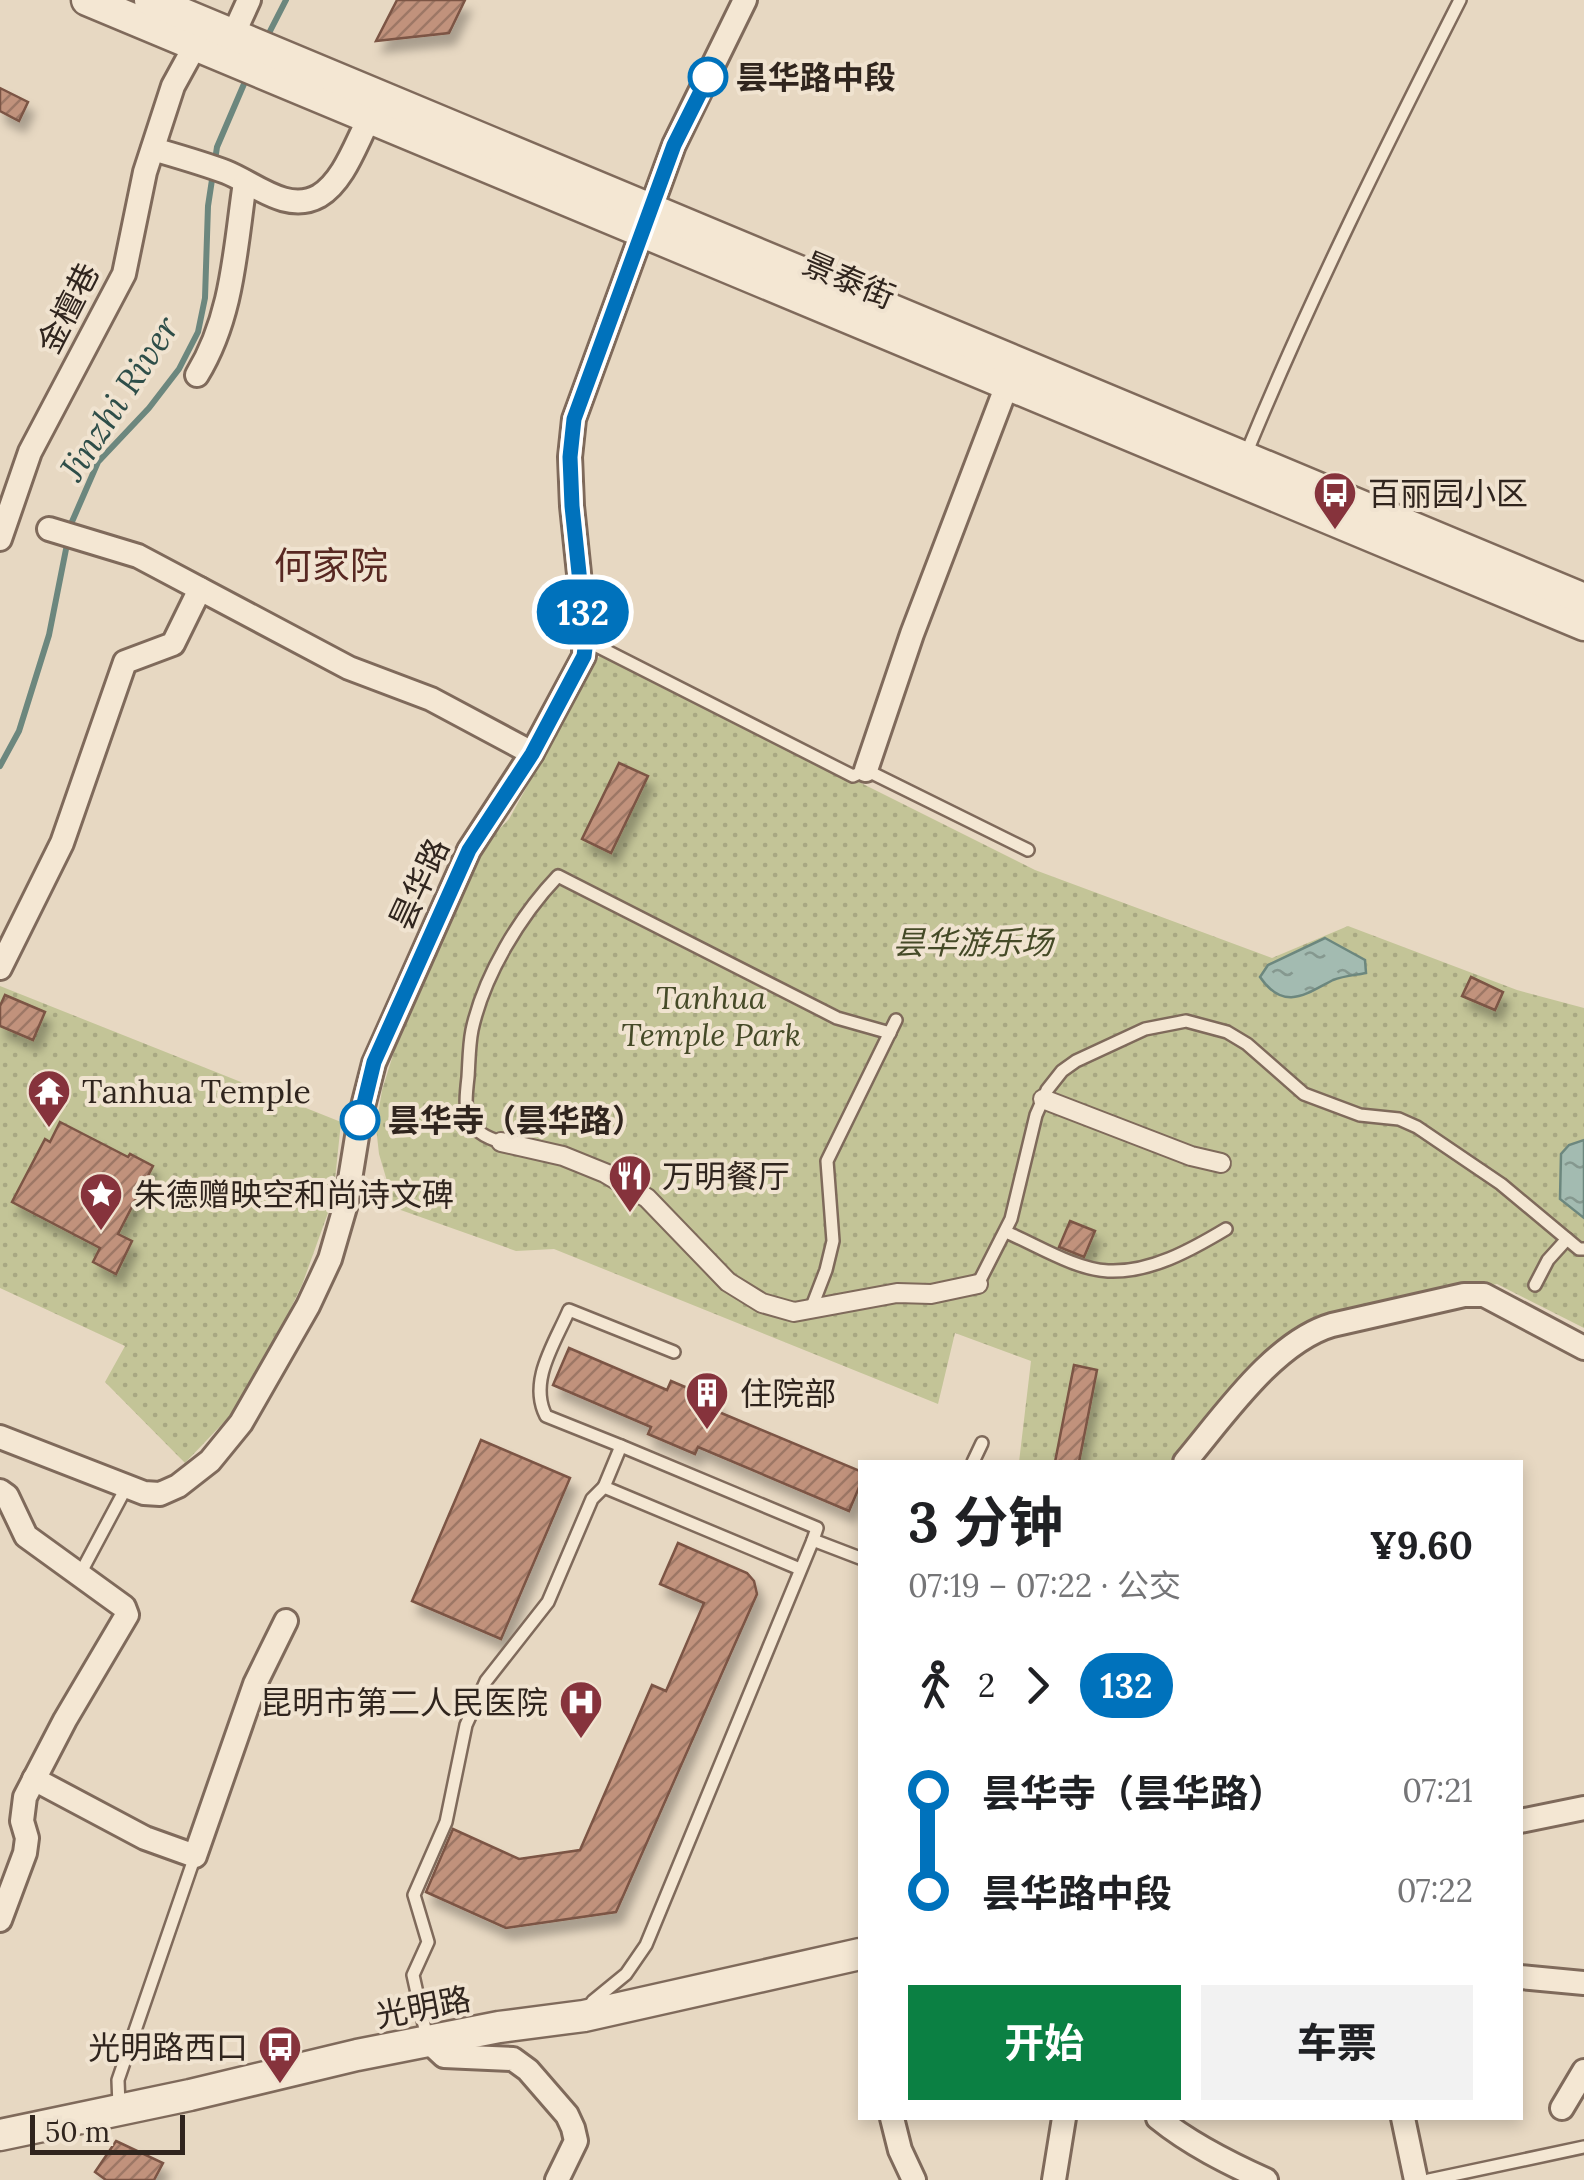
<!DOCTYPE html>
<html lang="zh">
<meta charset="utf-8">
<style>
:root{--surface:#fff;--page:#f2f2f2;--text:#202124;--muted:#757577;--accent:#0b8043}
body{margin:0;font-family:Lora,"Noto Sans SC",serif;background:var(--page);color:var(--text);height:100vh;display:flex;flex-direction:column;font-size:38px;white-space:nowrap}
*{box-sizing:border-box;margin:0}
p{font-size:32px;color:var(--muted)}
.icon{flex:none;width:55px;height:55px;fill:none;stroke:currentColor;stroke-width:2;stroke-linecap:round;stroke-linejoin:round}
.map{position:relative;flex:1;overflow:hidden}
.drawer{position:absolute;left:858px;top:1460px;width:665px;height:660px;display:flex;flex-direction:column;background:var(--surface);border-radius:0px;box-shadow:0 5px 15px #0003}
.drawer>*{flex:none}
.badge{padding:0 20px;border-radius:32px;font-size:35px;line-height:65px}
.scale{position:absolute;left:30px;bottom:25px;width:155px;box-sizing:border-box;padding-left:10px;border:5px solid #30251e;border-top:0;font-size:28px;line-height:35px;white-space:nowrap;color:#30251e;-webkit-text-stroke:8px #f0e3d0;paint-order:stroke}
.map>.badge{position:absolute;translate:-50% -50%;box-shadow:0 0 0 5px #fff}
.legs{display:flex;align-items:center;gap:15px;height:110px;padding:0 50px;font-size:32px}
.legs p{margin-inline-start:auto}
.headline{display:flex;align-items:center;justify-content:space-between;height:170px;padding:0 50px}
h1{font-size:55px;font-weight:700;line-height:75px}
.action{display:flex;gap:20px;margin-top:auto;padding:20px 50px}
.action a{flex:1;height:115px;border-radius:0px;background:var(--accent);color:#fff;font-size:40px;font-weight:700;line-height:115px;text-align:center}
.action a+a{background:var(--page);color:var(--text)}
ul{padding:0 50px;list-style:none}
li{display:flex;align-items:center;gap:35px;height:100px;font-size:38px}
li i{display:grid;place-items:center;width:15px;height:100%;margin:0 12px;background:currentColor}
li i::after{content:'';width:25px;height:25px;margin:-12px;border:8px solid;border-radius:50%;background:var(--surface)}
li p{margin-inline-start:auto}
li:first-child i{background:linear-gradient(#0000 50%,currentColor 0)}
li:last-child i{background:linear-gradient(currentColor 50%,#0000 0)}
.map>svg:first-child{display:block}
.park{fill:url(#park-dots)}
.water{fill:url(#water-ripples);stroke:#6c877e;stroke-width:2.5}
.lines{fill:none;stroke-linecap:round;stroke-linejoin:round}
.stream{stroke:#6c877e;stroke-width:6}
.building{fill:url(#building-hatch);stroke:#7b5444;stroke-width:2.5;filter:url(#shadow)}
.service-casing{stroke:#7f6a5b;stroke-width:16}
.pedestrian-casing{stroke:#7f6a5b;stroke-width:22}
.minor-casing{stroke:#7f6a5b;stroke-width:28}
.tertiary-casing{stroke:#7f6a5b;stroke-width:35}
.service{stroke:#f4e7d3;stroke-width:11}
.pedestrian{stroke:#f4e7d3;stroke-width:18}
.minor{stroke:#f4e7d3;stroke-width:22}
.tertiary{stroke:#f4e7d3;stroke-width:30}
.line-1-casing{stroke:#fff;stroke-width:22}
.line-1{stroke:#0072bc;stroke-width:15}
.stop-1-dot{fill:#fff;stroke:#0072bc;stroke-width:5}
.labels{text-anchor:middle;dominant-baseline:central;stroke-width:8;stroke-linejoin:round;paint-order:stroke}
.stop-label{font-size:32px;font-weight:bold;fill:#30251e;stroke:#f0e3d0;text-anchor:start}
.street-label{font-size:32px;fill:#30251e;stroke:#f0e3d0}
.poi-label{font-size:32px;fill:#30251e;stroke:#f0e3d0;text-anchor:start}
.park-label{font-size:32px;font-style:italic;fill:#454a27;stroke:#f0e3d0}
.water-label{font-size:35px;font-style:italic;fill:#2e4e49;stroke:#f0e3d0}
.quarter-label{font-size:38px;fill:#582822;stroke:#f0e3d0}
</style>
<div class="map">
<svg width="1584" height="2180" viewBox="0 0 1584 2180">
<defs>
<pattern id="park-dots" width="8" height="8" patternUnits="userSpaceOnUse" patternTransform="scale(2.5)"><rect width="8" height="8" fill="#c3c497"/><path d="M2 2h.1M6 6h.1" fill="none" stroke="#a8a882" stroke-width="1.8" stroke-linecap="round"/></pattern>
<pattern id="water-ripples" width="26" height="14" patternUnits="userSpaceOnUse" patternTransform="scale(2.5)"><rect width="26" height="14" fill="#a3bbb1"/><path d="M2 4q2-2 4 0t4 0M15 11q2-2 4 0t4 0" fill="none" stroke="#85988f"/></pattern>
<pattern id="building-hatch" width="6" height="6" patternUnits="userSpaceOnUse" patternTransform="scale(2.5)"><rect width="6" height="6" fill="#c1927c"/><path d="M-1 1l2-2M0 6l6-6M5 7l2-2" fill="none" stroke="#9d7765"/></pattern>
<filter id="shadow"><feDropShadow dx="6" dy="11" stdDeviation="5" flood-color="#0004"/></filter>
</defs>
<rect width="100%" height="100%" fill="#e7d8c2"/>
<g class="park">
<polygon points="601,653 1035,870 1272,958 1348,926 1517,990 1584,1008 1584,1328 1497,1284 1296,1328 1169,1462 1019,1462 1031,1361 955,1333 938,1404 554,1249 516,1251 395,1208 379,1154 376,1127 382,1090 403,1023 482,847 509,819"/>
<polygon points="0,986 341,1122 333,1199 302,1285 247,1398 185,1463 105,1382 125,1346 0,1288"/>
</g>
<g class="water">
<path d="M1325 938 1365 960 1366 973C1356 975 1343 976 1333 980 1306 994 1284 1012 1260 977L1268 965Z"/>
<polygon points="1584,1140 1584,1218 1560,1199 1561,1154 1569,1145"/>
</g>
<g class="lines">
<g class="stream">
<polyline points="266,39 286,0"/>
<polyline points="0,766 19,731 49,635 71,524 98,462 149,408 179,369 198,332 205,298 208,206 217,147 247,77"/>
</g>
</g>
<g class="building">
<polygon points="397,0 465,0 449,33 376,41"/>
<polygon points="0,88 28,102 19,121 0,111"/>
<polygon points="619,763 648,776 611,853 582,839"/>
<polygon points="1471,977 1503,992 1495,1010 1462,996"/>
<polygon points="5,995 45,1012 33,1040 0,1026 0,1006"/>
<polygon points="60,1122 128,1157 130,1154 153,1166 118,1234 132,1241 116,1274 93,1262 100,1248 12,1202 45,1139 50,1142"/>
<polygon points="1070,1221 1095,1231 1084,1257 1059,1247"/>
<polygon points="569,1348 667,1390 671,1381 718,1401 714,1410 860,1471 860,1485 849,1511 698,1447 695,1454 648,1434 651,1427 553,1385"/>
<polygon points="1074,1365 1097,1370 1079,1462 1055,1462"/>
<polygon points="481,1440 570,1478 501,1639 412,1601"/>
<polygon points="678,1543 747,1573 754,1581 757,1594 616,1912 506,1928 426,1892 453,1829 519,1859 580,1850 652,1685 666,1691 704,1603 660,1584"/>
<polygon points="116,2141 163,2163 154,2180 106,2180 95,2172"/>
</g>
<g class="lines">
<g class="service-casing">
<g id="service">
<path d="M1246 454C1310 298 1384 150 1460 0"/>
<polyline points="585,640 853,776 866,770 1028,850"/>
<path d="M501 1142C463 1131 464 1112 468 1077 469 1062 469 1045 472 1030 484 975 520 916 558 876L837 1018 890 1033"/>
<path d="M1006 1232C1037 1245 1074 1269 1108 1271 1150 1273 1191 1250 1226 1229"/>
<polyline points="978,1284 1011,1219 1036,1115 1047,1090 1062,1071 1076,1061 1145,1029 1186,1021 1227,1032 1247,1044 1304,1094 1360,1115 1399,1119 1417,1127 1501,1184 1579,1249 1584,1249"/>
<polyline points="1535,1285 1548,1260 1567,1239"/>
<polyline points="811,1309 826,1270 833,1241 827,1161 896,1020"/>
<path d="M621 1446 546 1416C528 1381 555 1343 569 1310L674 1352"/>
<polyline points="973,1462 982,1443"/>
<polyline points="800,1569 604,1487 621,1446 817,1528 813,1540"/>
<polyline points="79,1576 127,1486"/>
<polyline points="588,2009 593,2001 626,1974 646,1945 813,1540 860,1558"/>
<polyline points="427,2038 413,1975 428,1942 414,1895 446,1822 466,1725 486,1681 548,1602 592,1499 604,1487"/>
<polyline points="119,2106 118,2080 195,1856"/>
<polyline points="1429,2180 1584,2147"/>
</g>
</g>
<g class="pedestrian-casing">
<g id="pedestrian">
<polyline points="1043,1099 1191,1156 1221,1163"/>
<polyline points="501,1142 563,1156 605,1173 647,1198 728,1282 762,1303 794,1312 897,1293 931,1294 978,1284"/>
</g>
</g>
<g class="minor-casing">
<g id="minor">
<polyline points="233,35 249,0"/>
<path d="M153 149C177 156 202 163 226 172 254 183 287 214 319 196 344 181 356 143 369 119"/>
<path d="M197 375C233 316 235 250 245 182"/>
<polyline points="49,529 138,556 349,668 431,699 532,753"/>
<polyline points="0,539 30,452 124,274 145,172 173,86 196,44"/>
<polyline points="866,770 912,634 1007,385"/>
<polyline points="0,968 62,843 125,662 173,644 200,589"/>
<polyline points="0,1437 144,1493 160,1494 178,1486 210,1461 241,1423 308,1306 330,1259 346,1204 360,1118 374,1063 469,850 532,753 584,656 584,622 572,506 570,457 574,419 674,145 745,0"/>
<path d="M1185 1462C1223 1417 1274 1342 1332 1325L1464 1295H1484L1584 1348"/>
<polyline points="0,1491 7,1496 26,1536 124,1607 127,1615 65,1720 25,1797 22,1821 27,1838 25,1853 0,1920"/>
<polyline points="34,1779 145,1838 195,1856 255,1684 286,1621"/>
<polyline points="1520,1821 1584,1808"/>
<polyline points="1520,1977 1584,1983"/>
<polyline points="428,2041 444,2056 513,2059 528,2070 567,2115 573,2128 576,2141 557,2180"/>
<polyline points="1562,2108 1584,2071"/>
<polyline points="892,2118 900,2150 914,2180"/>
<path d="M1158 2118C1190 2144 1228 2163 1266 2180"/>
<polyline points="1403,2118 1416,2180"/>
<polyline points="1054,2180 1064,2118"/>
</g>
</g>
<g class="tertiary-casing">
<g id="tertiary">
<polyline points="87,0 1584,625"/>
<polyline points="150,0 1584,599"/>
<polyline points="0,2135 190,2095 357,2055 499,2027 584,2016 860,1954"/>
</g>
</g>
<use href="#service" class="service"/>
<use href="#pedestrian" class="pedestrian"/>
<use href="#minor" class="minor"/>
<use href="#tertiary" class="tertiary"/>
</g>
<g class="lines">
<g class="line-1-casing">
<polyline id="line-1" points="360,1120 374,1062 469,850 532,754 584,656 586,640 572,506 570,457 574,419 674,145 708,77"/>
</g>
<use href="#line-1" class="line-1"/>
</g>
<defs>
<g id="bus-pin" transform="scale(2.25)"><path d="M0 17L-7.5 6A9.5 9.5 0 1 1 7.5 6Z" fill="#86333c" stroke="#f0e3d0"/><path d="M-5-6H5V4H4V6H2V4H-2V6H-4V4H-5ZM-3.5-4V0h7V-4ZM-3.5 1.2v1.5H-2V1.2ZM2 1.2v1.5H3.5V1.2Z" fill="#fff"/></g>
<g id="temple-pin" transform="scale(2.25)"><path d="M0 17L-7.5 6A9.5 9.5 0 1 1 7.5 6Z" fill="#86333c" stroke="#f0e3d0"/><path d="M0-6L5-2H3V0L6.5 2.5H4V6H1.5V3h-3V6H-4V2.5H-6.5L-3 0V-2H-5Z" fill="#fff"/></g>
<g id="restaurant-pin" transform="scale(2.25)"><path d="M0 17L-7.5 6A9.5 9.5 0 1 1 7.5 6Z" fill="#86333c" stroke="#f0e3d0"/><path d="M-5-6h1v4h1v-4h1v4h1v-4h1v5L-1.5 .5V6h-2V.5L-5-1ZM5-6V6H3V1.5H1.5Q1.5-4 5-6Z" fill="#fff"/></g>
<g id="sight-pin" transform="scale(2.25)"><path d="M0 17L-7.5 6A9.5 9.5 0 1 1 7.5 6Z" fill="#86333c" stroke="#f0e3d0"/><path d="M0-6L1.8-2.2L6-1.7L2.9 1.2L3.7 5.4L0 3.3L-3.7 5.4L-2.9 1.2L-6-1.7L-1.8-2.2Z" fill="#fff"/></g>
<g id="building-pin" transform="scale(2.25)"><path d="M0 17L-7.5 6A9.5 9.5 0 1 1 7.5 6Z" fill="#86333c" stroke="#f0e3d0"/><path d="M-4-6H4V6H1V3H-1V6H-4ZM-2.5-4.3h1.7v1.8h-1.7ZM.8-4.3h1.7v1.8H.8ZM-2.5-1h1.7V.8h-1.7ZM.8-1h1.7V.8H.8Z" fill="#fff"/></g>
<g id="hospital-pin" transform="scale(2.25)"><path d="M0 17L-7.5 6A9.5 9.5 0 1 1 7.5 6Z" fill="#86333c" stroke="#f0e3d0"/><path d="M-5-5h3v3.5h4V-5h3V5h-3V1.5h-4V5h-3Z" fill="#fff"/></g>
</defs>
<g fill-rule="evenodd">
<use href="#bus-pin" x="1335" y="493"/>
<use href="#temple-pin" x="49" y="1091"/>
<use href="#restaurant-pin" x="630" y="1176"/>
<use href="#sight-pin" x="101" y="1194"/>
<use href="#building-pin" x="707" y="1393"/>
<use href="#hospital-pin" x="581" y="1702"/>
<use href="#bus-pin" x="280" y="2047"/>
</g>
<g class="stop-1-dot">
<circle cx="708" cy="77" r="18"/>
<circle cx="360" cy="1120" r="18"/>
</g>
<g class="labels">
<g class="stop-label">
<text x="736" y="77">昙华路中段</text>
<text x="388" y="1120">昙华寺（昙华路）</text>
</g>
<g class="street-label">
<text transform="translate(849 280) rotate(23)">景泰街</text>
<text transform="translate(68 308) rotate(-63)">金檀巷</text>
<text transform="translate(419 884) rotate(-65)">昙华路</text>
<text transform="translate(423 2007) rotate(-11)">光明路</text>
</g>
<g class="poi-label">
<text x="1368" y="493">百丽园小区</text>
<text x="82" y="1091">Tanhua Temple</text>
<text x="662" y="1176">万明餐厅</text>
<text x="134" y="1194">朱德赠映空和尚诗文碑</text>
<text x="740" y="1393">住院部</text>
<text x="548" y="1702" text-anchor="end">昆明市第二人民医院</text>
<text x="248" y="2047" text-anchor="end">光明路西口</text>
</g>
<g class="park-label">
<text x="973" y="942">昙华游乐场</text>
<text x="711" y="997">Tanhua<tspan x="711" dy="37">Temple Park</tspan></text>
</g>
<g class="water-label">
<text transform="translate(119 398) rotate(-57)">Jinzhi River</text>
</g>
<g class="quarter-label">
<text x="331" y="565">何家院</text>
</g>
</g>
</svg>
<div class="scale">50 m</div>
<b class="badge" style="left:583px;top:612px;background:#0072bc;color:#fff">132</b>
<section class="drawer">
<div class="headline"><div><h1>3 分钟</h1><p>07:19 – 07:22 · 公交</p></div><b>¥9.60</b></div>
<div class="legs"><svg class="icon" aria-label="walk" viewBox="0 0 24 24"><circle cx="13" cy="4" r="2"/><path d="M13 8l-2 6 4 7M11 14l-3 7M7 12l3-4h3l4 4"/></svg>2<svg class="icon" aria-label="forward" viewBox="0 0 24 24"><path d="M9 5l7 7-7 7"/></svg><b class="badge" style="background:#0072bc;color:#fff">132</b></div>
<ul>
<li><i style="color:#0072bc"></i><b>昙华寺（昙华路）</b><p>07:21</p></li>
<li><i style="color:#0072bc"></i><b>昙华路中段</b><p>07:22</p></li>
</ul>
<div class="action"><a>开始</a><a>车票</a></div>
</section>
</div>
